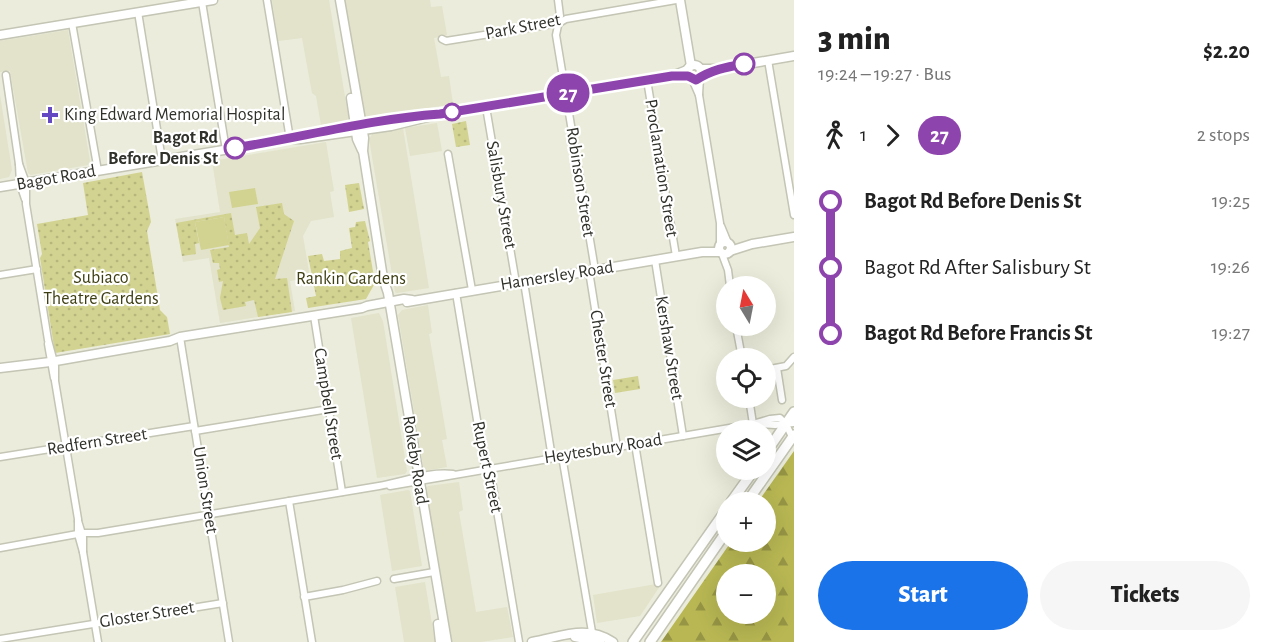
<!DOCTYPE html>
<meta charset="utf-8">
<style>
:root{--surface:#fff;--page:#f6f6f6;--text:#222;--muted:#767676;--accent:#1a73e8}
body{margin:0;font-family:"Alegreya Sans",sans-serif;background:var(--page);color:var(--text);height:100vh;display:flex;flex-direction:column;font-size:22px;white-space:nowrap}
*{box-sizing:border-box;margin:0}
p{font-size:20px;color:var(--muted)}
.icon{flex:none;width:33px;height:33px;fill:none;stroke:currentColor;stroke-width:2;stroke-linecap:round;stroke-linejoin:round}
.map{position:relative;flex:1;overflow:hidden}
.panel{display:flex;flex-direction:column;background:var(--surface);width:480px}
.panel>*{flex:none}
.badge{padding:0 12px;border-radius:20px;font-size:21px;line-height:39px}
.needle{width:39px;rotate:350deg}
.tools{position:absolute;left:716px;top:276px;display:grid;gap:12px}
.tools a{display:grid;place-items:center;width:60px;height:60px;border-radius:50%;background:var(--surface);box-shadow:0 6px 24px #0002;font-size:30px}
.map>.badge{position:absolute;translate:-50% -50%;box-shadow:0 0 0 3px #fff}
.legs{display:flex;align-items:center;gap:9px;height:66px;padding:0 24px;font-size:20px}
.legs p{margin-inline-start:auto}
.overview{display:flex;align-items:center;justify-content:space-between;height:102px;padding:0 24px}
h1{font-size:33px;font-weight:800;line-height:45px}
.button{display:flex;gap:12px;margin-top:auto;padding:12px 24px}
.button a{flex:1;height:69px;border-radius:36px;background:var(--accent);color:#fff;font-size:24px;font-weight:800;line-height:69px;text-align:center}
.button a+a{background:var(--page);color:var(--text)}
ul{padding:0 24px;list-style:none}
li{display:flex;align-items:center;gap:21px;height:66px;font-size:22px}
li i{display:grid;place-items:center;width:9px;height:100%;margin:0 8px;background:currentColor}
li i::after{content:'';width:15px;height:15px;margin:-8px;border:4px solid;border-radius:50%;background:var(--surface)}
li p{margin-inline-start:auto}
li:first-child i{background:linear-gradient(#0000 50%,currentColor 0)}
li:last-child i{background:linear-gradient(currentColor 50%,#0000 0)}
main{display:flex;flex:1;min-height:0}
.map>svg:first-child{display:block}
.built{fill:#e2e3ca}
.green{fill:url(#green-dots)}
.forest{fill:url(#forest-firs);fill-rule:evenodd}
.pitch{fill:#d2d390}
.lines{fill:none;stroke-linecap:round;stroke-linejoin:round}
.street-casing{stroke:#c4c5b4;stroke-width:9}
.secondary-casing{stroke:#c4c5b4;stroke-width:11}
.primary-casing{stroke:#c4c5b4;stroke-width:12}
.street{stroke:#fff;stroke-width:6}
.secondary{stroke:#fff;stroke-width:8}
.primary{stroke:#fff;stroke-width:9}
.line-1-casing{stroke:#fff;stroke-width:14}
.line-1{stroke:#8e44ad;stroke-width:9}
.stop-1-dot{fill:#fff;stroke:#8e44ad;stroke-width:3}
.poi-dot{fill:#6549c2;stroke:#fff;stroke-width:2}
.labels{text-anchor:middle;dominant-baseline:central;stroke-width:4.5;stroke-linejoin:round;paint-order:stroke}
.street-label{font-size:18px;fill:#31312b;stroke:#fff}
.poi-label{font-size:18px;fill:#31312b;stroke:#fff;text-anchor:start}
.stop-label{font-size:18px;font-weight:bold;fill:#31312b;stroke:#fff;text-anchor:end}
.park-label{font-size:18px;fill:#3e3e13;stroke:#fff}
</style>
<main>
<div class="map">
<svg width="794" height="642" viewBox="0 0 794 642">
<defs>
<pattern id="green-dots" width="8" height="8" patternUnits="userSpaceOnUse" patternTransform="scale(1.5)"><rect width="8" height="8" fill="#d2d390"/><path d="M2 2h.1M6 6h.1" fill="none" stroke="#b5b67c" stroke-width="1.8" stroke-linecap="round"/></pattern>
<pattern id="forest-firs" width="22" height="20" patternUnits="userSpaceOnUse" patternTransform="scale(1.5)"><rect width="22" height="20" fill="#b8b753"/><path d="M5 1l3.5 6h-7zM16 11l3.5 6h-7z" fill="#969545"/></pattern>
</defs>
<rect width="100%" height="100%" fill="#ebecdb"/>
<g class="built">
<polygon points="272,0 329,0 349,121 321,125 316,96 312,93 302,38 278,41"/>
<polygon points="345,0 430,0 431,7 442,6 447,35 434,38 441,77 449,76 453,104 368,118 365,116"/>
<polygon points="68,30 90,161 88,165 31,175 28,173 10,71 0,72 0,41"/>
<polygon points="0,95 12,170 9,177 0,179"/>
<polygon points="437,123 442,151 410,156 405,128"/>
<polygon points="403,128 429,288 397,293 395,292 369,139 373,133"/>
<polygon points="326,142 334,191 330,192 334,217 311,221 303,236 310,277 290,281 295,311 220,323 209,258 183,262 175,219 220,212 212,161"/>
<polygon points="428,305 432,333 429,334 447,439 442,440 447,467 424,471 398,315 402,310"/>
<polygon points="379,313 383,321 407,471 405,474 377,478 351,318"/>
<polygon points="459,482 463,510 459,512 476,612 507,607 513,637 481,642 452,642 426,488 428,486"/>
<polygon points="408,490 410,491 422,566 392,571 380,495"/>
<polygon points="425,582 435,642 404,642 395,587"/>
<polygon points="662,583 640,616 597,623 593,595"/>
</g>
<g class="green">
<polygon points="466,121 470,145 456,147 452,124"/>
<polygon points="142,172 151,222 147,231 160,310 167,317 170,334 55,353 40,258 42,254 37,224 88,215 83,183"/>
<polygon points="359,183 364,209 349,212 345,185"/>
<polygon points="282,203 284,214 294,221 275,279 287,278 292,312 258,317 254,300 245,302 246,306 223,310 220,298 223,281 219,282 217,270 220,269 219,263 213,263 210,250 229,247 224,217 195,222 199,243 195,244 196,254 182,256 176,223 231,213 235,235 247,233 249,244 260,228 256,207"/>
<polygon points="365,221 370,241 368,242 375,283 366,299 308,308 306,298 316,296 308,256 322,254 324,261 340,259 340,251 352,248 349,228 355,227 356,222"/>
<polygon points="638,376 640,389 615,393 613,380"/>
</g>
<path class="forest" d="M794 451V642H661L731 542H765V502H758ZM726 574H765V614H726Z"/>
<g class="pitch">
<polygon points="255,188 258,204 232,208 229,192"/>
<polygon points="224,217 229,245 201,250 195,222"/>
</g>
<g class="lines">
<g class="street-casing">
<g id="street">
<polyline points="267,0 290,139"/>
<polyline points="558,0 560,16 556,35 595,270"/>
<polyline points="202,2 226,150"/>
<polyline points="138,12 162,160"/>
<polyline points="72,23 98,171"/>
<polyline points="442,39 446,41 559,23 566,19 676,0"/>
<polyline points="768,60 794,215"/>
<polyline points="6,75 19,164 20,184 25,199"/>
<polyline points="692,79 699,95 720,223 720,244"/>
<polyline points="647,80 676,256"/>
<polyline points="699,95 700,77"/>
<polyline points="486,107 516,283"/>
<polyline points="448,154 472,290"/>
<polyline points="19,164 26,183 26,204 48,340 55,366 55,381 78,519 78,534 83,552 98,642"/>
<polyline points="721,226 728,243"/>
<polyline points="722,254 728,270 730,286"/>
<polyline points="655,260 683,436"/>
<polyline points="589,271 617,447"/>
<polyline points="0,275 37,269"/>
<polyline points="524,282 552,458"/>
<polyline points="456,293 484,462 491,475 519,642"/>
<polyline points="314,316 342,492"/>
<polyline points="736,326 742,358"/>
<polyline points="180,337 229,642"/>
<polyline points="48,344 54,378"/>
<polyline points="777,368 782,400"/>
<polyline points="765,370 786,366 794,357"/>
<polyline points="749,398 753,424"/>
<polyline points="760,424 775,425 794,423"/>
<polyline points="195,431 329,409"/>
<polyline points="635,444 658,583"/>
<polyline points="562,456 592,632"/>
<polyline points="0,457 194,426"/>
<polyline points="390,486 753,424 770,419 780,418 786,424 792,437"/>
<polyline points="289,501 312,642"/>
<polyline points="78,521 83,537 83,552"/>
<path d="M0 548 83 533H98L379 486C403 482 428 471 453 474"/>
<polyline points="394,579 434,572"/>
<polyline points="304,597 343,590 377,581"/>
<polyline points="0,639 223,603"/>
</g>
</g>
<g class="secondary-casing">
<g id="secondary">
<polyline points="340,0 364,138 363,151 383,278 388,293 447,642"/>
<polyline points="680,0 691,66"/>
<polyline points="0,35 213,0"/>
<circle cx="694" cy="72" r="7"/>
<polyline points="701,69 718,69 794,56"/>
<polyline points="351,98 357,139 362,150"/>
<polyline points="331,130 392,120"/>
<polyline points="0,187 290,139 300,139 391,126 440,114 672,76 687,70"/>
<circle cx="725" cy="248" r="6"/>
<polyline points="730,251 752,244 794,237"/>
<polyline points="407,302 702,252 720,252"/>
<polyline points="0,368 50,362 170,341 180,337 362,308 367,306 404,299 412,300"/>
<polyline points="438,624 440,642"/>
<polyline points="575,637 600,642"/>
<path d="M532 642C561 637 586 624 613 642"/>
</g>
</g>
<g class="primary-casing">
<g id="primary">
<polyline points="765,454 794,412"/>
<polyline points="731,502 754,470"/>
<polyline points="747,502 794,435"/>
<polyline points="633,642 726,510"/>
<polyline points="650,642 726,532"/>
</g>
</g>
<use href="#street" class="street"/>
<use href="#secondary" class="secondary"/>
<use href="#primary" class="primary"/>
</g>
<g class="lines">
<g class="line-1-casing">
<path id="line-1" d="M235 148C303 137 371 119 440 114L672 76H688L696 80C711 70 726 67 744 64"/>
</g>
<use href="#line-1" class="line-1"/>
</g>
<g class="stop-1-dot">
<circle cx="744" cy="64" r="10"/>
<circle cx="452" cy="112" r="8"/>
<circle cx="235" cy="148" r="10"/>
</g>
<path class="poi-dot" d="M47 106h6v6h6v6h-6v6h-6v-6h-6v-6h6z"/>
<g class="labels">
<g class="street-label">
<text transform="translate(523 27) rotate(-11)">Park Street</text>
<text transform="translate(661 168) rotate(81)">Proclamation Street</text>
<text transform="translate(56 178) rotate(-10)">Bagot Road</text>
<text transform="translate(580 182) rotate(81)">Robinson Street</text>
<text transform="translate(501 195) rotate(80)">Salisbury Street</text>
<text transform="translate(557 276) rotate(-9)">Hamersley Road</text>
<text transform="translate(669 348) rotate(81)">Kershaw Street</text>
<text transform="translate(603 359) rotate(81)">Chester Street</text>
<text transform="translate(328 404) rotate(81)">Campbell Street</text>
<text transform="translate(97 442) rotate(-9)">Redfern Street</text>
<text transform="translate(603 449) rotate(-9)">Heytesbury Road</text>
<text transform="translate(415 460) rotate(81)">Rokeby Road</text>
<text transform="translate(487 467) rotate(78)">Rupert Street</text>
<text transform="translate(205 490) rotate(81)">Union Street</text>
<text transform="translate(147 615) rotate(-9)">Gloster Street</text>
</g>
<g class="poi-label">
<text x="64" y="115">King Edward Memorial Hospital</text>
</g>
<g class="stop-label">
<text x="218" y="138">Bagot Rd<tspan x="218" dy="21">Before Denis St</tspan></text>
</g>
<g class="park-label">
<text x="101" y="278">Subiaco<tspan x="101" dy="21">Theatre Gardens</tspan></text>
<text x="351" y="279">Rankin Gardens</text>
</g>
</g>
</svg>
<div class="tools">
<a><svg class="needle" viewBox="-14 -14 28 28"><path d="M0-13l5 13h-10z" fill="#e53935"/><path d="M0 13l5-13h-10z" fill="#767676"/></svg></a>
<a><svg class="icon" aria-label="locate" viewBox="0 0 24 24"><circle cx="12" cy="12" r="6"/><path d="M12 2v4M12 18v4M2 12h4M18 12h4"/></svg></a>
<a><svg class="icon" aria-label="layers" viewBox="0 0 24 24"><path d="M12 4l9 5-9 5-9-5zM3 14l9 5 9-5"/></svg></a>
<a>+</a>
<a>−</a>
</div>
<b class="badge" style="left:568px;top:93px;background:#8e44ad;color:#fff">27</b>
</div>
<section class="panel">
<div class="overview"><div><h1>3 min</h1><p>19:24 – 19:27 · Bus</p></div><b>$2.20</b></div>
<div class="legs"><svg class="icon" aria-label="walk" viewBox="0 0 24 24"><circle cx="13" cy="4" r="2"/><path d="M13 8l-2 6 4 7M11 14l-3 7M7 12l3-4h3l4 4"/></svg>1<svg class="icon" aria-label="forward" viewBox="0 0 24 24"><path d="M9 5l7 7-7 7"/></svg><b class="badge" style="background:#8e44ad;color:#fff">27</b><p>2 stops</p></div>
<ul>
<li><i style="color:#8e44ad"></i><b>Bagot Rd Before Denis St</b><p>19:25</p></li>
<li><i style="color:#8e44ad"></i><span>Bagot Rd After Salisbury St</span><p>19:26</p></li>
<li><i style="color:#8e44ad"></i><b>Bagot Rd Before Francis St</b><p>19:27</p></li>
</ul>
<div class="button"><a>Start</a><a>Tickets</a></div>
</section>
</main>
